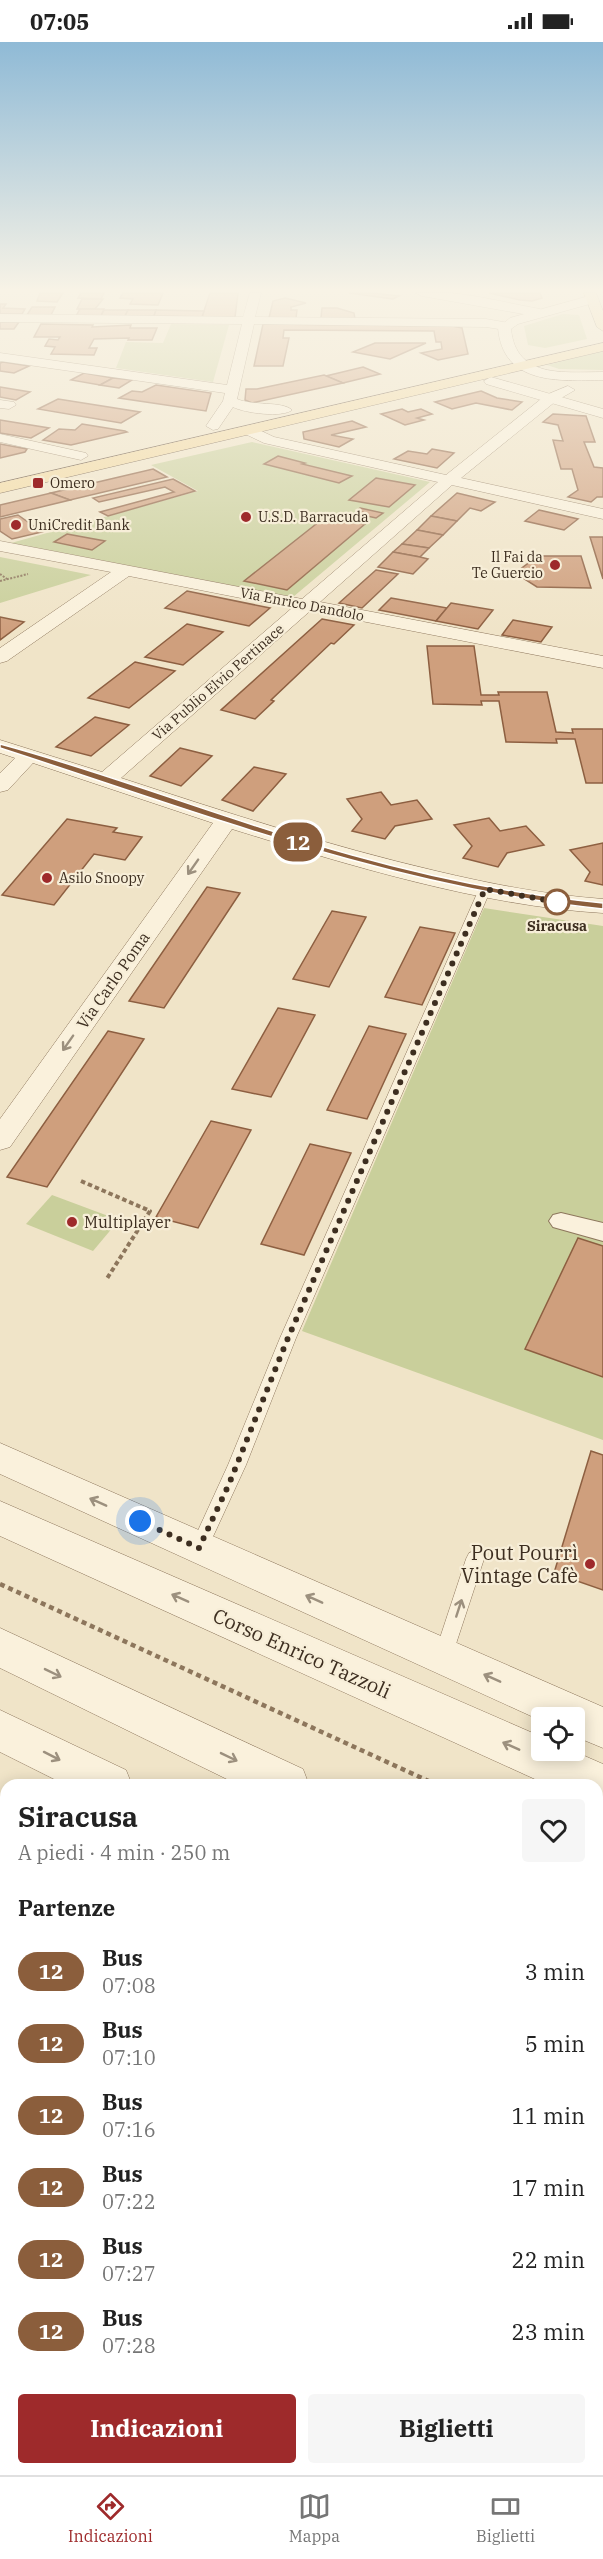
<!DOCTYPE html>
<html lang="it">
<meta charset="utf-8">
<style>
:root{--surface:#fff;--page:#f6f6f6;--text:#222;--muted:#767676;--line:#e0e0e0;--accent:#9e2a2b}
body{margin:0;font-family:"IBM Plex Serif",serif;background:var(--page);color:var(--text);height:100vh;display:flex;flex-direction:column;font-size:22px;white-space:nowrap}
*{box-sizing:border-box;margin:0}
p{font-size:20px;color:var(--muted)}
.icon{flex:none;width:33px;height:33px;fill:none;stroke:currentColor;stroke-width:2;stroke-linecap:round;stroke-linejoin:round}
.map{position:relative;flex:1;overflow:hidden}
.drawer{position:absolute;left:0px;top:1737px;width:603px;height:696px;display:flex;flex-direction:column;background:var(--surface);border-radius:18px 18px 0 0;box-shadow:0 3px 15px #0003}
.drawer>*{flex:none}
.badge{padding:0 12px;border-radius:20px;font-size:21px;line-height:39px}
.controls{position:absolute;left:531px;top:1665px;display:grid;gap:12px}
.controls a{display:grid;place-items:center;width:54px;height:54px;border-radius:6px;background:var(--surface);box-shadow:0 3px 15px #0003;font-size:30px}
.you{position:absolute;width:30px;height:30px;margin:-15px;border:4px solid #fff;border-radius:50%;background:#1a73e8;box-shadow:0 0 0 9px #1a73e833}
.map>.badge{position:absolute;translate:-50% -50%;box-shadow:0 0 0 3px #fff}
h2{padding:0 18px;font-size:22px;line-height:54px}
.round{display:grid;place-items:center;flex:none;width:63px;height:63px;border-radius:6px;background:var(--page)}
.headline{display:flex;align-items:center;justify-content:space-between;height:102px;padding:0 18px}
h1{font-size:28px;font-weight:700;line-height:45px}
.button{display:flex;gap:12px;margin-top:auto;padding:12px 18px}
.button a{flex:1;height:69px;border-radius:6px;background:var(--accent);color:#fff;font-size:24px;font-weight:700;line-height:69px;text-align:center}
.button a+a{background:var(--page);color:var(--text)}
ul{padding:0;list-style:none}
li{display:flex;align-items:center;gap:18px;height:72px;padding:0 18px}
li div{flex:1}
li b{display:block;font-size:22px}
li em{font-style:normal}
li .badge{min-width:66px;font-weight:700;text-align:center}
.status{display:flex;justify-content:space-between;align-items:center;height:42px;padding:0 30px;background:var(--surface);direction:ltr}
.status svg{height:16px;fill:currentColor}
.tabs{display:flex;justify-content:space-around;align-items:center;height:84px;border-top:2px solid var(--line);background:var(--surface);font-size:16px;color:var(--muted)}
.tabs a{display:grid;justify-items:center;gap:3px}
.tabs .active{color:var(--accent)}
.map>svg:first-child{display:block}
.green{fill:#c9cf9b}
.building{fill:#cf9f7d;stroke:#8d5f41;stroke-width:1.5}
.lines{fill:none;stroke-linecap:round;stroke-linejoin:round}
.service-casing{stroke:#8d765c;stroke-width:1}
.pedestrian-casing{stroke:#8d765c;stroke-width:2}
.minor-casing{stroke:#8d765c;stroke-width:1}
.tertiary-casing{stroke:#8d765c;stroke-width:1}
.primary-casing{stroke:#5b4430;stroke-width:1}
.path-far3{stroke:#8d765c;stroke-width:2;stroke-dasharray:2 1.5;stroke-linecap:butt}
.path-far2{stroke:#8d765c;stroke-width:4;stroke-dasharray:4.5 3;stroke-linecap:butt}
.path-far1{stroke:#8d765c;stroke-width:4.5;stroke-dasharray:5 4;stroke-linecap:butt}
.path{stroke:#8d765c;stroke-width:6;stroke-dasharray:7 4.5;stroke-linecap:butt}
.service{fill:#faf1dc;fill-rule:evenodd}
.pedestrian{fill:#faf1dc;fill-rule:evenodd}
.minor{fill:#faf1dc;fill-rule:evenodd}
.tertiary{fill:#faf1dc;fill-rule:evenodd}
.primary{fill:#f3d9a0;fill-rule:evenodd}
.oneway{stroke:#9c907e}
.line{fill:#8b5e3c;stroke:#fff;stroke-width:1.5}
.walk{stroke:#3d2e20;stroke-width:6;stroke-dasharray:0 10.8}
.poi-dot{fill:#9e2a2b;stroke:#f7eed8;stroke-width:2}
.stop-dot{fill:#fff;stroke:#8b5e3c;stroke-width:3}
.labels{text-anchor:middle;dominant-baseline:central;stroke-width:4.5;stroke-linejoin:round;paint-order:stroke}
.far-poi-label{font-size:14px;fill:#3d2e20;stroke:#f7eed8;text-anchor:start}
.far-street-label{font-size:14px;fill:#3d2e20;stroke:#f7eed8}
.far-stop-label{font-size:14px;font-weight:bold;fill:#3d2e20;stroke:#f7eed8}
.street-label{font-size:16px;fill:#3d2e20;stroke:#f7eed8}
.poi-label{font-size:16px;fill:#3d2e20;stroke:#f7eed8;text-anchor:start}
.near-poi-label{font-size:20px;fill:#3d2e20;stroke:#f7eed8;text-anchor:end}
.near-street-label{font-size:20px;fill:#3d2e20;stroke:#f7eed8}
</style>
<div class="status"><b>07:05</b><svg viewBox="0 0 49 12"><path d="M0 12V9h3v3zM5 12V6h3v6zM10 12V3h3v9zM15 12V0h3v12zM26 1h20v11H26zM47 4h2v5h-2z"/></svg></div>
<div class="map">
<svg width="603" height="2433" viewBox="0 0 603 2433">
<rect width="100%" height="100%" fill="#f0e4c8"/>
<g class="green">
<polygon points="563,272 579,273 587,297 545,306 528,303 524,284"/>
<polygon points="171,282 229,283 213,340 116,326 126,300 163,301"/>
<polygon points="603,309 603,328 559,327 547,323"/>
<polygon points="252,400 430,440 293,555 11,501 198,449 151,423"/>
<polygon points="0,515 91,533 0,561"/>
<polygon points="484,866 603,884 603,1398 302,1289"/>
<polygon points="52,1153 119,1178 93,1209 26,1182"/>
</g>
<g class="building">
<polygon points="40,251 63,251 57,260 37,259"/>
<polygon points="81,251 104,251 101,257 78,256"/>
<polygon points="123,251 163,251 158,263 130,262 133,257 120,256"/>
<polygon points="210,251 238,251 235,275 202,275"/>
<polygon points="349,251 372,251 399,254 393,257"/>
<polygon points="489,251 540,251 542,256 532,259 520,258"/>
<polygon points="285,256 306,261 291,265 291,268 297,268 296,276 269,276 273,259"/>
<polygon points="82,257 103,257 95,267 77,267"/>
<polygon points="0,262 6,262 3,266 25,267 22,272 0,272"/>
<polygon points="32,265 55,265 51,273 27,273"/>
<polygon points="322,266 337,266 354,271 355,277 321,276"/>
<polygon points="80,267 104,267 101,274 76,274"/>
<polygon points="104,268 128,268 125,274 101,274"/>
<polygon points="128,268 156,268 154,274 125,274"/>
<polygon points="156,268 204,269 202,275 154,274"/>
<polygon points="0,280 19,280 14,287 0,287"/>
<polygon points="41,282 93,283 92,285 131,283 130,286 157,286 152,298 128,298 129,296 94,297 89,306 97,306 94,313 51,312 55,305 45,304 49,297 58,298 60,295 34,295"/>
<polygon points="263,282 452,284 462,286 468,312 438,318 421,311 442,307 441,300 436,300 434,289 284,288 283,296 289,296 283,324 254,324"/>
<polygon points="375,301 426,301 390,317 353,310"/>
<polygon points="3,320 29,324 14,331 0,329 0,321"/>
<polygon points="363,325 380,332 343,341 326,334"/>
<polygon points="84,331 113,336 100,343 71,338"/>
<polygon points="324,333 343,341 252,361 245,358 246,347 257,347"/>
<polygon points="113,336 132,338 119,346 100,343"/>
<polygon points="156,343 211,351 206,369 119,356 132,349 142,350"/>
<polygon points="0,345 30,350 16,358 0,355"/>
<polygon points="481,349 497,356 522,360 512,368 476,361 452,367 435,360"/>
<polygon points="58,357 140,370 121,381 38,367"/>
<polygon points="402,367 408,370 421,367 432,372 417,376 424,378 405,383 381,372"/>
<polygon points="553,372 586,374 595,400 584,400 594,425 603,426 603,455 597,455 591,460 568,455 578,448 572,427 561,427 553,398 563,399 558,383 543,380"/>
<polygon points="0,378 49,386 31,396 0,391"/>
<polygon points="352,379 366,385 331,393 353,397 339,405 304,397 303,390"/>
<polygon points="82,382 125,389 127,390 71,403 43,398 59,387 75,388"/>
<polygon points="0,402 27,407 25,410 0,416"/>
<polygon points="432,407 454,411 437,426 394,417 408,409 427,412"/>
<polygon points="278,414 305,421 302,422 352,434 339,441 264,422"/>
<polygon points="153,427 167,435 70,458 51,451"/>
<polygon points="376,436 415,443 389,465 349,458"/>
<polygon points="173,437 195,449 108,474 100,470 174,450 165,445 99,460 93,456"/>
<polygon points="51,451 70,458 0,475 0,463"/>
<polygon points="457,451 495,460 481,469 470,466 457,479 431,474"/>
<polygon points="360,466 383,471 376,476 358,472 362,470 357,469"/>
<polygon points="539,468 578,477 564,488 525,479"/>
<polygon points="18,473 42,490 12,497 0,489 0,477"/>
<polygon points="431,474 457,479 443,493 417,488"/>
<polygon points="325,475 365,482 287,548 244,539"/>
<polygon points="417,488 443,493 429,506 402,502"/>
<polygon points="67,492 105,499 92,508 54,500"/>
<polygon points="590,495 603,495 603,537"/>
<polygon points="402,502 429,506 420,515 393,510"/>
<polygon points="393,510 420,515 428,517 413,532 378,525"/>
<polygon points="538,514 581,514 591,546 537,545 515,531"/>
<polygon points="376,528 398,532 362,566 339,561"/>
<polygon points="187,549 270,566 249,584 165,566"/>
<polygon points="391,556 447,566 436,579 379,568"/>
<polygon points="451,561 493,568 478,587 436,579"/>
<polygon points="0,575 24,580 0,598"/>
<polygon points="322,577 354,583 334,602 331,601 271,658 274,659 255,677 221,668"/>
<polygon points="513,578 552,585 541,600 502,593"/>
<polygon points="187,582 223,590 183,623 145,615"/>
<polygon points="427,604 474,604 481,653 499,653 498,650 547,650 556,690 573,691 572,687 603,687 603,741 586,741 575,697 556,697 557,701 506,700 499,659 481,659 482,663 433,662"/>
<polygon points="135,620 175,629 129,666 88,656"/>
<polygon points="95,675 129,683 91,714 56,705"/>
<polygon points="180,706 212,714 181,744 150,734"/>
<polygon points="254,725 286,732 253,769 222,758"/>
<polygon points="381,750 391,763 417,758 432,777 395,784 385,797 352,789 362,777 347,757"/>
<polygon points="489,776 500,789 526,784 544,803 507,811 498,825 463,816 472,804 454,783"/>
<polygon points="67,777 117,786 113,790 142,795 125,818 94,812 54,863 2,853"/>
<polygon points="603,801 603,843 585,839 590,830 570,808"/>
<polygon points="207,845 240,851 164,966 129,959"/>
<polygon points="332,869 366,875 329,945 293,937"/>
<polygon points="420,885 455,891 422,963 385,955"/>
<polygon points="278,966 315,973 271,1055 232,1047"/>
<polygon points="369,984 406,992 367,1077 327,1068"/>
<polygon points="108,989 144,997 47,1145 7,1135"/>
<polygon points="211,1079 251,1088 198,1186 156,1175"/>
<polygon points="310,1102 351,1111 304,1213 261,1202"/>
<polygon points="578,1196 603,1204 603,1335 525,1307"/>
<polygon points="591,1409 603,1413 603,1548 554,1531"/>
</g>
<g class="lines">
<g class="service-casing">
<g id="service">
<polygon points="485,844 491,847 296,1296 246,1423 205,1512 199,1514 193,1512 190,1506 228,1423 280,1296 479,847"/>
<polygon points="475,1509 481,1511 484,1517 452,1614 450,1620 443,1623 436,1620 434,1614 466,1517 469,1511"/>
<polygon points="0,2321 6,2323 6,2351 0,2349"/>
<polygon points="6,2415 6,2427 31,2427 34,2433 0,2433 0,2417"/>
<polygon points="116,2427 148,2427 151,2433 118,2433"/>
</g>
</g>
<g class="pedestrian-casing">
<polygon id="pedestrian" points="561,1171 603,1181 603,1199 553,1185 549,1179 553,1173"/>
</g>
<g class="minor-casing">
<g id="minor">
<path d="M250 251H261L255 275 486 277 509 281 511 284 505 288 486 285 254 282 237 357C253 364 282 359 292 368 283 376 244 371 233 365L218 387 213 388 206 384 223 359 225 351 0 319V311L227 343 242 282 0 280V272L243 275Z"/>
<path d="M416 251C457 247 500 260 540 267L546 271 540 275 422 254Z"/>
<path d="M568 344 575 348 556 359 461 436 603 467V477L452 443 320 560 603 614V626L310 569 121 736C225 770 329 804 436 829 491 842 547 853 603 857V871C482 864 348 823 232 787L10 1105 0 1108V1077L213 781 33 721 8 748 0 750V731L15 716 0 711V698L102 730 292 566 129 534 7 619 0 621V606L111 530 0 509V499L302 557 438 440 264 401 243 391 241 388 243 385H253L274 395 446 433 546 353Z"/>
<polygon points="0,358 14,360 16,363 9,367 0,366"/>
<polygon points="0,392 86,411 88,414 81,418 0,400"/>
<polygon points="0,1401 603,1665 603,1706 574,1694 574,1676 542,1676 542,1679 0,1432"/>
<polygon points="0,1668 126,1728 132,1743 66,1743 0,1710"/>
<polygon points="597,1962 603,1965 603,2013 597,2010"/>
</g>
</g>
<g class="tertiary-casing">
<g id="tertiary">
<path d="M593 253 599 257 597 260 518 282 511 287C516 337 564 330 603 330V338C558 339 503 343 498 286L510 276Z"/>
<polygon points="491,335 603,367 603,376 486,342 484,339"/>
<polygon points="0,1459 542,1695 542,1708 571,1708 603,1722 603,1767 597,1765 597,1743 548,1743 0,1494"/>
<polygon points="0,1586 303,1727 309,1743 239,1743 0,1626"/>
<polygon points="597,1868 603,1871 603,1919 597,1916"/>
</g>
</g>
<g class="primary-casing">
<g id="primary">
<polygon points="584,251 596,251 603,269 603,289 597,285"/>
<polygon points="603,301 603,309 0,451 0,441"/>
</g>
</g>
<g class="path-far3">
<polyline points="0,532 7,537"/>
<polyline points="0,539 28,532"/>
</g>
<polyline class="path-far2" points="81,1139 150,1169 106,1238"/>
<polyline class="path-far1" points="0,1542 437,1743"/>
<polyline class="path" points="597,1817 603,1819"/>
<use href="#service" class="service"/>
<use href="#pedestrian" class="pedestrian"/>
<use href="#minor" class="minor"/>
<use href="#tertiary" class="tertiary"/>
<use href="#primary" class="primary"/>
</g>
<defs><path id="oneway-shaft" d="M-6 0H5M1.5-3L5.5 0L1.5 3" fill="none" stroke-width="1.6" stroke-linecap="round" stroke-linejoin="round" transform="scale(1.5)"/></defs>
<g class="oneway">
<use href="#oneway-shaft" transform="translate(193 825) rotate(125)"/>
<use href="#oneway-shaft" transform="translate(68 1001) rotate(125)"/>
<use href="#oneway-shaft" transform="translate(98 1460) rotate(-156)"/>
<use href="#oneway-shaft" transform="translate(180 1556) rotate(-156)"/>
<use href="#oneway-shaft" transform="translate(314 1557) rotate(-156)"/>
<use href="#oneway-shaft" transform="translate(459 1566) rotate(-72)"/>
<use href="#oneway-shaft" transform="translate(53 1631) rotate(26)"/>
<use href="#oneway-shaft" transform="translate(492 1636) rotate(-156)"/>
<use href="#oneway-shaft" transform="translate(511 1704) rotate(-156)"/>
<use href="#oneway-shaft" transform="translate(52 1714) rotate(27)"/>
<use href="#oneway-shaft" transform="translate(229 1715) rotate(26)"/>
</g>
<linearGradient id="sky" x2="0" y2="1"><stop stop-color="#8fbad6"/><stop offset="0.42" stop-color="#f8f3e6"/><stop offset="1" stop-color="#f8f3e6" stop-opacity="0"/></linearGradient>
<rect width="603" height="591" fill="url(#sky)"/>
<path class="line" d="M0 702C119 734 234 781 352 813 434 836 519 853 603 861V867C395 846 195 769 0 706Z"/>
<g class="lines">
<polyline class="walk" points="140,1479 199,1506 229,1442 288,1296 485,847 557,860"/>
</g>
<g class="poi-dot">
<rect x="32" y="435" width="12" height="12" rx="3"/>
<circle cx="246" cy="475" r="6"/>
<circle cx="16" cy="483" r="6"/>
<circle cx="555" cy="523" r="6"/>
<circle cx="47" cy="836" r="6"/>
<circle cx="72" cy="1180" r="6"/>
<circle cx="590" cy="1522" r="6"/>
</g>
<circle class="stop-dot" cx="557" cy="860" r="12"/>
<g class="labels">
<g class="far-poi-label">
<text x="50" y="441">Omero</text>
<text x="258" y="475">U.S.D. Barracuda</text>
<text x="28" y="483">UniCredit Bank</text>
<text x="543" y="515" text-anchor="end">Il Fai da<tspan x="543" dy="16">Te Guercio</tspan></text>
<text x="59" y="836">Asilo Snoopy</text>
</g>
<g class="far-street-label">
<text transform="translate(302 562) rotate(11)">Via Enrico Dandolo</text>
<text transform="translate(218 640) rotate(-41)">Via Publio Elvio Pertinace</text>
</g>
<g class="far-stop-label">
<text x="557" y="884">Siracusa</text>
</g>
<g class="street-label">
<text transform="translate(113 938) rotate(-55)">Via Carlo Poma</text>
</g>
<g class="poi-label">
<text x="84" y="1180">Multiplayer</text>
</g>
<g class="near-poi-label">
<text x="578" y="1510">Pout Pourrì<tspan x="578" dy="23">Vintage Cafè</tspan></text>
</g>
<g class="near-street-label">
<text transform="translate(302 1611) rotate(24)">Corso Enrico Tazzoli</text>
</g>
</g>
</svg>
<div class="controls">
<a><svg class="icon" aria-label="locate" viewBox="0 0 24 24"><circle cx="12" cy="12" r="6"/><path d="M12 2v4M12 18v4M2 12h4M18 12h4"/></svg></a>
</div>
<div class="you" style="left:140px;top:1479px"></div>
<b class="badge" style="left:298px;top:800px;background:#8b5e3c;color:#fff">12</b>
<section class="drawer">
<div class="headline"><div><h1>Siracusa</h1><p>A piedi · 4 min · 250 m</p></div><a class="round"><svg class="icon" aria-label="heart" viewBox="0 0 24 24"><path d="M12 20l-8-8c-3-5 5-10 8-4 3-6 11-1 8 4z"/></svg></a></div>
<h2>Partenze</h2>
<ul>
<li><span class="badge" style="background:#8b5e3c;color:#fff">12</span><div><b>Bus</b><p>07:08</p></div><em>3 min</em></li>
<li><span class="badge" style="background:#8b5e3c;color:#fff">12</span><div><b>Bus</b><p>07:10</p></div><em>5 min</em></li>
<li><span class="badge" style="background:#8b5e3c;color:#fff">12</span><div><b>Bus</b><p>07:16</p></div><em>11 min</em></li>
<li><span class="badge" style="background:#8b5e3c;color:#fff">12</span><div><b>Bus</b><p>07:22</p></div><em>17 min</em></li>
<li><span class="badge" style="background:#8b5e3c;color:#fff">12</span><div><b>Bus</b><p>07:27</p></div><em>22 min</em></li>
<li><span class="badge" style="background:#8b5e3c;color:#fff">12</span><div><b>Bus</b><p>07:28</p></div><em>23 min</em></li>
</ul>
<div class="button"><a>Indicazioni</a><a>Biglietti</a></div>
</section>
</div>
<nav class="tabs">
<a class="active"><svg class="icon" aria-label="directions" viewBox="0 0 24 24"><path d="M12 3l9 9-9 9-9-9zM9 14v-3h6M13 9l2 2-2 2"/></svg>Indicazioni</a>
<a><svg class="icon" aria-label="map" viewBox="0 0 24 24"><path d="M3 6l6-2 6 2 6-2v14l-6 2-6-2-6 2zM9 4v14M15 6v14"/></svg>Mappa</a>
<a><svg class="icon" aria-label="tickets" viewBox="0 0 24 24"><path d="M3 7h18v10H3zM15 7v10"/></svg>Biglietti</a>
</nav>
